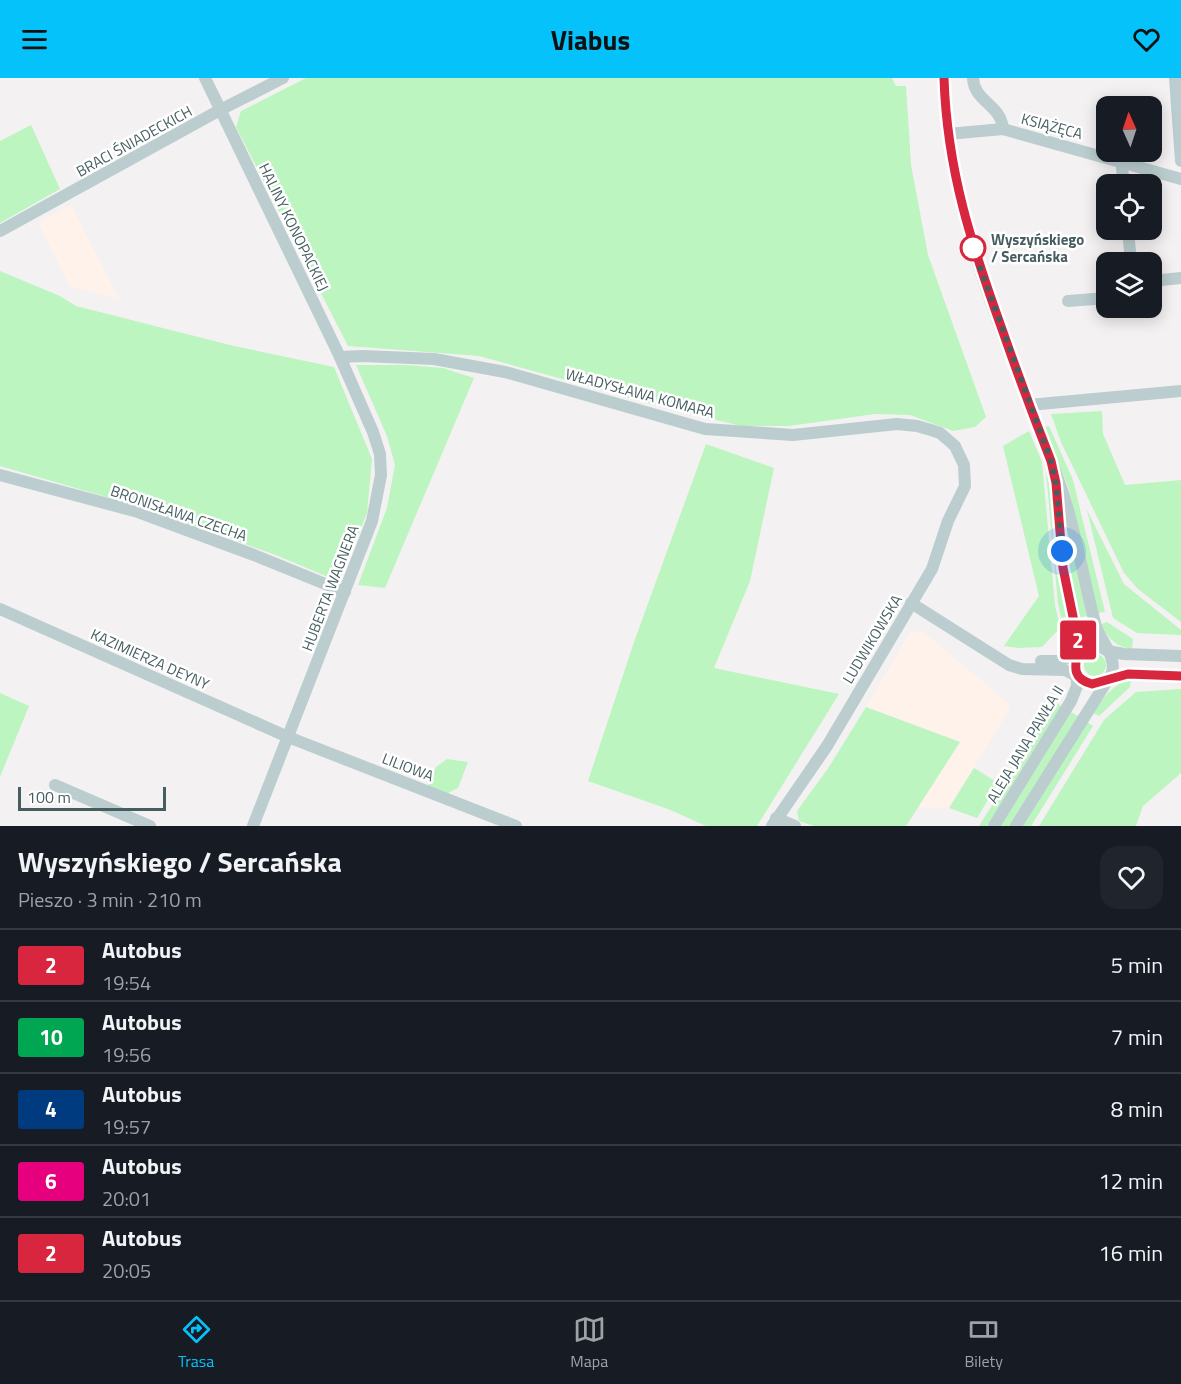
<!DOCTYPE html>
<html lang="pl">
<meta charset="utf-8">
<style>
:root{--surface:#171b24;--page:#20242c;--text:#f1f3f6;--muted:#9ea1a6;--line:#363941;--accent:#05c3fa}
body{margin:0;font-family:"Titillium Web",sans-serif;background:var(--page);color:var(--text);height:100vh;display:flex;flex-direction:column;font-size:22px;white-space:nowrap}
*{box-sizing:border-box;margin:0}
p{font-size:20px;color:var(--muted)}
.icon{flex:none;width:33px;height:33px;fill:none;stroke:currentColor;stroke-width:2;stroke-linecap:round;stroke-linejoin:round}
.map{position:relative;height:748px;overflow:hidden}
.sheet{display:flex;flex-direction:column;background:var(--surface);flex:1}
.sheet>*{flex:none}
.badge{padding:0 12px;border-radius:4px;font-size:21px;line-height:39px}
.needle{width:39px;rotate:357deg}
.buttons{position:absolute;left:1096px;top:18px;display:grid;gap:12px}
.buttons a{display:grid;place-items:center;width:66px;height:66px;border-radius:12px;background:var(--surface);box-shadow:0 3px 15px #0003;font-size:30px}
.scale{position:absolute;left:18px;bottom:15px;width:148px;box-sizing:border-box;padding-left:6px;border:3px solid #475e61;border-top:0;font-size:16px;line-height:21px;white-space:nowrap;color:#475e61;-webkit-text-stroke:4px #fff;paint-order:stroke}
.you{position:absolute;width:30px;height:30px;margin:-15px;border:4px solid #fff;border-radius:50%;background:#1a73e8;box-shadow:0 0 0 9px #1a73e833}
.map>.badge{position:absolute;translate:-50% -50%;box-shadow:0 0 0 3px #fff}
.round{display:grid;place-items:center;flex:none;width:63px;height:63px;border-radius:18px;background:var(--page)}
.headline{display:flex;align-items:center;justify-content:space-between;height:102px;padding:0 18px}
h1{font-size:28px;font-weight:700;line-height:45px}
ul{padding:0;list-style:none}
li{display:flex;align-items:center;gap:18px;height:72px;padding:0 18px;border-top:2px solid var(--line)}
li div{flex:1}
li b{display:block;font-size:22px}
li em{font-style:normal}
li .badge{min-width:66px;font-weight:700;text-align:center}
header{display:flex;justify-content:space-between;align-items:center;height:78px;padding:0 18px;background:var(--accent);color:#111;font-size:27px;font-weight:700}
.dock{display:flex;justify-content:space-around;align-items:center;height:84px;border-top:2px solid var(--line);background:var(--surface);font-size:16px;color:var(--muted)}
.dock a{display:grid;justify-items:center;gap:3px}
.dock .on{color:var(--accent)}
.map>svg:first-child{display:block}
.commercial{fill:#fef2eb}
.green{fill:#bcf5bf}
.lines{fill:none;stroke-linecap:round;stroke-linejoin:round}
.minor{stroke:#bbcdcf;stroke-width:12}
.line-casing{stroke:#fff;stroke-width:14}
.line{stroke:#d7263d;stroke-width:9}
.walk{stroke:#475e61;stroke-width:6;stroke-dasharray:0 10.8}
.stop-dot{fill:#fff;stroke:#d7263d;stroke-width:3}
.labels{text-anchor:middle;dominant-baseline:central;stroke-width:5;stroke-linejoin:round;paint-order:stroke}
.street-label{font-size:15px;fill:#475e61;stroke:#fff}
.stop-label{font-size:15px;font-weight:bold;fill:#475e61;stroke:#fff;text-anchor:start}
</style>
<header><svg class="icon" aria-label="menu" viewBox="0 0 24 24"><path d="M4 6h16M4 12h16M4 18h16"/></svg>Viabus<svg class="icon" aria-label="heart" viewBox="0 0 24 24"><path d="M12 20l-8-8c-3-5 5-10 8-4 3-6 11-1 8 4z"/></svg></header>
<div class="map">
<svg width="1181" height="748" viewBox="0 0 1181 748">
<rect width="100%" height="100%" fill="#f4f1f2"/>
<g class="commercial">
<polygon points="71,127 119,221 70,209 38,144"/>
<polygon points="922,553 990,609 1011,629 949,730 918,729 960,664 866,629 910,554"/>
</g>
<g class="green">
<polygon points="306,0 892,0 896,8 906,8 911,87 928,177 986,339 975,349 953,353 910,337 875,336 789,348 741,348 652,326 479,278 348,268 236,49 241,33"/>
<polygon points="31,47 60,111 0,145 0,63"/>
<polygon points="0,193 60,218 76,228 234,268 334,289 372,381 367,435 341,500 335,502 276,477 134,427 0,388"/>
<polygon points="356,287 405,287 443,290 474,300 385,510 358,507 387,430 395,387 387,358"/>
<polygon points="1102,333 1103,356 1125,407 1181,402 1181,544 1138,511 1124,495 1061,364 1051,336"/>
<polygon points="1049,348 1073,402 1105,534 1098,535 1068,408 1043,349"/>
<polygon points="1029,353 1042,384 1055,527 1060,550 1042,569 1018,570 1004,568 1039,518 1003,368"/>
<polygon points="706,366 774,390 750,503 714,590 839,616 757,748 706,748 668,731 588,703 634,564"/>
<polygon points="1045,383 1049,398 1059,502 1069,542 1062,543 1058,526"/>
<polygon points="1087,432 1124,506 1181,552 1181,557 1137,555 1113,540"/>
<polygon points="1065,444 1087,538 1080,540 1069,495"/>
<path d="M1107 544 1133 561 1132 571C1116 569 1107 560 1101 546Z"/>
<circle cx="1095" cy="587" r="11"/>
<path d="M1131 601 1130 609 1099 638 1093 635C1103 620 1113 606 1131 601Z"/>
<polygon points="1181,611 1181,695 1143,728 1136,748 1039,748 1104,642 1136,614"/>
<polygon points="0,615 29,628 0,699"/>
<polygon points="1056,625 1061,628 987,748 979,748"/>
<polygon points="866,629 960,664 906,748 814,748 799,743 797,733 829,689"/>
<polygon points="1071,634 1078,638 1011,748 1001,748"/>
<polygon points="1087,644 1093,648 1031,748 1023,748"/>
<polygon points="447,681 468,684 458,710 446,716 428,708 436,689"/>
<polygon points="974,690 998,705 977,740 949,730"/>
</g>
<g class="lines">
<g class="minor">
<polyline points="205,0 340,279 373,354 380,376 381,397 372,443 253,748"/>
<path d="M944 0C947 144 1013 275 1061 409 1076 453 1083 500 1095 545 1099 562 1117 577 1112 595L1016 748"/>
<path d="M973 0C974 24 1001 26 1003 51"/>
<polyline points="1175,0 1181,83"/>
<polyline points="948,56 1003,51 1181,101"/>
<polyline points="1124,106 1122,90 1124,84"/>
<polyline points="1128,152 1131,184"/>
<polyline points="0,153 220,32 283,0"/>
<polyline points="1152,203 1181,200"/>
<polyline points="1068,223 1107,220"/>
<polyline points="340,279 363,278 434,281 505,294 705,351 793,357 897,346 917,348 931,352 940,355 955,368 964,387 965,408 948,443 932,491 827,668 772,748"/>
<polyline points="1029,327 1181,313"/>
<polyline points="0,397 138,434 254,477 345,514"/>
<polyline points="1056,414 1063,490 1076,550 1079,575"/>
<polyline points="911,525 1009,587 1022,591 1065,592 1092,606 1128,596 1181,598"/>
<polyline points="0,531 288,659 516,748"/>
<polyline points="1041,583 1059,583 1079,575"/>
<polyline points="55,707 150,748"/>
<polyline points="776,740 795,748"/>
<polyline points="994,748 1071,623 1077,608 1076,580 1085,570 1099,568 1108,573 1124,576 1181,578"/>
</g>
</g>
<g class="lines">
<g class="line-casing">
<path id="line" d="M944 0C947 93 972 168 1003 254 1018 297 1034 340 1051 383L1056 405 1063 490 1078 563C1079 581 1066 599 1092 606L1128 596 1181 598"/>
</g>
<use href="#line" class="line"/>
<polyline class="walk" points="973,170 1051,383 1056,405 1062,473"/>
</g>
<circle class="stop-dot" cx="973" cy="170" r="12"/>
<g class="labels">
<g class="street-label">
<text transform="translate(1052 48) rotate(15)">KSIĄŻĘCA</text>
<text transform="translate(134 63) rotate(-29)">BRACI ŚNIADECKICH</text>
<text transform="translate(294 149) rotate(64)">HALINY KONOPACKIEJ</text>
<text transform="translate(640 315) rotate(15)">WŁADYSŁAWA KOMARA</text>
<text transform="translate(179 435) rotate(19)">BRONISŁAWA CZECHA</text>
<text transform="translate(330 510) rotate(-69)">HUBERTA WAGNERA</text>
<text transform="translate(872 561) rotate(-59)">LUDWIKOWSKA</text>
<text transform="translate(150 581) rotate(24)">KAZIMIERZA DEYNY</text>
<text transform="translate(1025 666) rotate(-59)">ALEJA JANA PAWŁA II</text>
<text transform="translate(408 689) rotate(21)">LILIOWA</text>
</g>
<g class="stop-label">
<text x="991" y="161">Wyszyńskiego<tspan x="991" dy="17">/ Sercańska</tspan></text>
</g>
</g>
</svg>
<div class="buttons">
<a><svg class="needle" viewBox="-14 -14 28 28"><path d="M0-13l5 13h-10z" fill="#e53935"/><path d="M0 13l5-13h-10z" fill="#9ea1a6"/></svg></a>
<a><svg class="icon" aria-label="locate" viewBox="0 0 24 24"><circle cx="12" cy="12" r="6"/><path d="M12 2v4M12 18v4M2 12h4M18 12h4"/></svg></a>
<a><svg class="icon" aria-label="layers" viewBox="0 0 24 24"><path d="M12 4l9 5-9 5-9-5zM3 14l9 5 9-5"/></svg></a>
</div>
<div class="scale">100 m</div>
<div class="you" style="left:1062px;top:473px"></div>
<b class="badge" style="left:1078px;top:562px;background:#d7263d;color:#fff">2</b>
</div>
<section class="sheet">
<div class="headline"><div><h1>Wyszyńskiego / Sercańska</h1><p>Pieszo · 3 min · 210 m</p></div><a class="round"><svg class="icon" aria-label="heart" viewBox="0 0 24 24"><path d="M12 20l-8-8c-3-5 5-10 8-4 3-6 11-1 8 4z"/></svg></a></div>
<ul>
<li><span class="badge" style="background:#d7263d;color:#fff">2</span><div><b>Autobus</b><p>19:54</p></div><em>5 min</em></li>
<li><span class="badge" style="background:#00a651;color:#fff">10</span><div><b>Autobus</b><p>19:56</p></div><em>7 min</em></li>
<li><span class="badge" style="background:#003b80;color:#fff">4</span><div><b>Autobus</b><p>19:57</p></div><em>8 min</em></li>
<li><span class="badge" style="background:#e6007e;color:#fff">6</span><div><b>Autobus</b><p>20:01</p></div><em>12 min</em></li>
<li><span class="badge" style="background:#d7263d;color:#fff">2</span><div><b>Autobus</b><p>20:05</p></div><em>16 min</em></li>
</ul>
</section>
<nav class="dock">
<a class="on"><svg class="icon" aria-label="directions" viewBox="0 0 24 24"><path d="M12 3l9 9-9 9-9-9zM9 14v-3h6M13 9l2 2-2 2"/></svg>Trasa</a>
<a><svg class="icon" aria-label="map" viewBox="0 0 24 24"><path d="M3 6l6-2 6 2 6-2v14l-6 2-6-2-6 2zM9 4v14M15 6v14"/></svg>Mapa</a>
<a><svg class="icon" aria-label="tickets" viewBox="0 0 24 24"><path d="M3 7h18v10H3zM15 7v10"/></svg>Bilety</a>
</nav>
